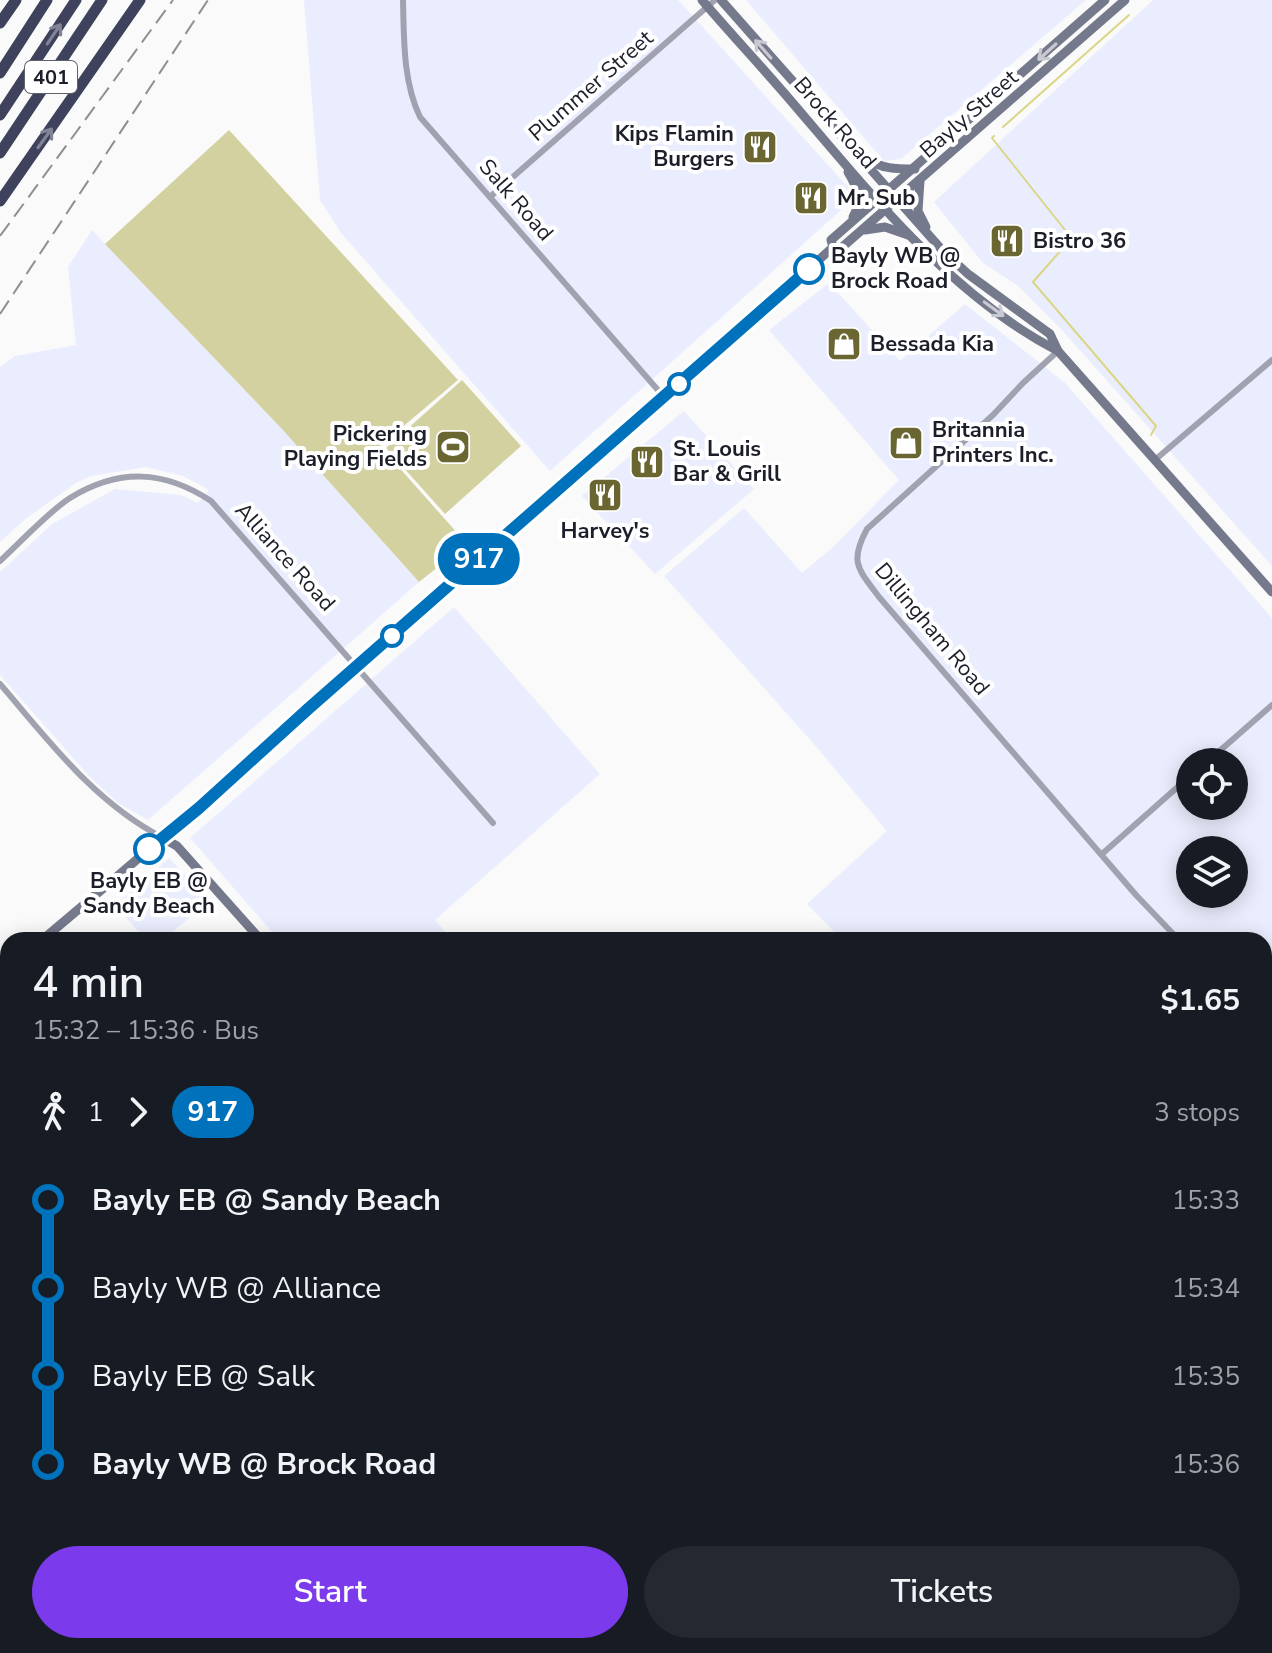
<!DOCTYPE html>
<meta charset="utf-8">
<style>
:root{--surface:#171b24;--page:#242831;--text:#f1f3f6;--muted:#9ea1a6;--accent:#7c3aed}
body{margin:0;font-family:"Nunito Sans",sans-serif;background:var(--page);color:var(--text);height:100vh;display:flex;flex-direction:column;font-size:30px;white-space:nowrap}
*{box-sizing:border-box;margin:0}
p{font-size:26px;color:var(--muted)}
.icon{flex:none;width:44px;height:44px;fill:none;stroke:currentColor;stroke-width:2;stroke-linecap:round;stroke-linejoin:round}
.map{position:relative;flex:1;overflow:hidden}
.sheet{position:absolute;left:0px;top:932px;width:1272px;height:722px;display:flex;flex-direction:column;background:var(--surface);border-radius:24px 24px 0 0;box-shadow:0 4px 20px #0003}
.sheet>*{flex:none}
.badge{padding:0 16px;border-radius:26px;font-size:28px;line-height:52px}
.controls{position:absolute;left:1176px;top:748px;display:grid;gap:16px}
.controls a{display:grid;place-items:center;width:72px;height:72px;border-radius:50%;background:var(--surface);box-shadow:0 4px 20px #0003;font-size:40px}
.map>.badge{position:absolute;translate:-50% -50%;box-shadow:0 0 0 4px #fff}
.legs{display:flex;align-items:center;gap:12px;height:88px;padding:0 32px;font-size:26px}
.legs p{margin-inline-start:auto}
.headline{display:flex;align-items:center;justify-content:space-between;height:136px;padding:0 32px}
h1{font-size:44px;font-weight:600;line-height:60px}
.action{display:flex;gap:16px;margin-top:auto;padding:16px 32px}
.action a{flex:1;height:92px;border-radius:48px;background:var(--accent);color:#fff;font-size:32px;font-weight:600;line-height:92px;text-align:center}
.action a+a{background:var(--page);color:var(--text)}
ul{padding:0 32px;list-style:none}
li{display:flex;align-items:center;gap:28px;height:88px;font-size:30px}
li i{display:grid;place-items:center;width:12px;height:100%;margin:0 10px;background:currentColor}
li i::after{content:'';width:20px;height:20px;margin:-10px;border:6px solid;border-radius:50%;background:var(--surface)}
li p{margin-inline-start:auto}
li:first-child i{background:linear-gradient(#0000 50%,currentColor 0)}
li:last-child i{background:linear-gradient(currentColor 50%,#0000 0)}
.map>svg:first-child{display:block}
.built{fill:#eaedfd;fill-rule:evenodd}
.green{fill:#d4d1a0}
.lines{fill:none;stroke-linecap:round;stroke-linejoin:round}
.stream{stroke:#dbd586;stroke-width:2}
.street{stroke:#a0a2b0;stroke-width:6}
.secondary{stroke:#75798c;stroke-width:9}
.highway{stroke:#3e425c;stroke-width:11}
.rail{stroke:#8e8f94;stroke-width:2;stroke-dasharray:16 8;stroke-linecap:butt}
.oneway{stroke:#828495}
.oneway2{stroke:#c8c9d1}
.line-1-casing{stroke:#fff;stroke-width:18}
.line-1{stroke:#0072bc;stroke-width:12}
.stop-1-dot{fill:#fff;stroke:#0072bc;stroke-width:4}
.labels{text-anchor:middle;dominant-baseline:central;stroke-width:8;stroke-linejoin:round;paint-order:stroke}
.shield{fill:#fff;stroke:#606269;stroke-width:2}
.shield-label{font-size:20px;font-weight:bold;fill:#1c1e29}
.street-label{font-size:22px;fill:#1c1e29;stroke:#fff}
.poi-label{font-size:22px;font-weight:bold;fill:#1c1e29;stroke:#fff;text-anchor:start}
.stop-label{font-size:22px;font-weight:bold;fill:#1c1e29;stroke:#fff;text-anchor:start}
</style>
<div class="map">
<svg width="1272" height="1653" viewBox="0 0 1272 1653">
<rect width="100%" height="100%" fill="#fafafa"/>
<g class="built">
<polygon points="304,0 678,0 848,187 849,203 550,471 341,233 320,200"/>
<polygon points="746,0 1086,0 901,159 884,161"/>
<polygon points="1153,0 1272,0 1272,566 1061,329 1017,285 983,263 934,202"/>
<polygon points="92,230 281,428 419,582 148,820 118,803 88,775 0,675 0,572 52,524 115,489 181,495 198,503 209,490 183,476 146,467 91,476 76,483 24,520 0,542 0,367 15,356 76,345 68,267"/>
<path d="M829 283 900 361 965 304 1065 383 1272 618V1328L1264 1334V940H842L807 904 887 831 813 743 664 576 744 508 802 573 833 547 899 480 769 330ZM1190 762H1234V806H1190ZM1190 850H1234V894H1190Z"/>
<polygon points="684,411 754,489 655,574 582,496"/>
<polygon points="454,607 600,774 435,920 452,940 279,940 190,838"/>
<polygon points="169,858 209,901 163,940 146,940 115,905"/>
</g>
<g class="green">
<polygon points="229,130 458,380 380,446 467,544 419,582 281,428 105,244"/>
<polygon points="462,380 521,446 445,514 386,448"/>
<polygon points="8,1398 8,1503 0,1494 0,1404"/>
</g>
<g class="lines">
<g class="stream">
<polyline points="1003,127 1129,15"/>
<polyline points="994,136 992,138 1069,235 1063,248 1033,282 1156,426 1151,435"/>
<polyline points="0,1088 8,1093"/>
<polyline points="919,1646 927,1653"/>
</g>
<g class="street">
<path d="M403 0C404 39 403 82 420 117L664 397"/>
<polyline points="490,197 715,0"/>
<path d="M1058 351 1023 383 993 415 867 529C849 562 858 569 879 597L1136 895 1179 940"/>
<polyline points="1156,459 1272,360"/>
<path d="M0 561C20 543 48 512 70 498 119 468 164 470 211 501L493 823"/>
<path d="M0 684C50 742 94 802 163 838"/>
<polyline points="1207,762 1272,705"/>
<polyline points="1102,854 1190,776"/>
<polyline points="1264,1038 1272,1047"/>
<polyline points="0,1152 8,1156"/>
<polyline points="0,1209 8,1198"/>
<polyline points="0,1344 8,1337"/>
<polyline points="0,1568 8,1577"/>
<polyline points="69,1646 75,1653"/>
<polyline points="212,1646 220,1653"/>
<polyline points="364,1646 373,1653"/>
<polyline points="512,1646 519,1653"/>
<polyline points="645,1646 651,1653"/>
<polyline points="771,1646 777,1653"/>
</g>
<g class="secondary">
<path d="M702 0C731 34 762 67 791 101 869 192 951 296 1058 351"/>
<polyline points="721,0 942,250 968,274 1050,334 1058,351 1272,592"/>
<path d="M866 158C881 169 896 169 915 169"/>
<path d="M848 172C858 188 862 201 853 217"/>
<polyline points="920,181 918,211 926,227"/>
<polyline points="865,230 885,227 908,235"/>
<polyline points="833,247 840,249 1125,0"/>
<polyline points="163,838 177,846 261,940"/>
<path d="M42 940C189 817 331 690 475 563 594 458 715 355 833 247L831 240 1105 0"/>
<polyline points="0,976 8,969"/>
<polyline points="880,1646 886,1653"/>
</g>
<g class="highway">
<polyline points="0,23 16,0"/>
<polyline points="0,73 47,0"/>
<polyline points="0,115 76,0"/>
<polyline points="0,153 102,0"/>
<polyline points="0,201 140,0"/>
</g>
<g class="rail">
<polyline points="0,236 173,0"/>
<polyline points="0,314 208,0"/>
</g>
</g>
<defs><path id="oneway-shaft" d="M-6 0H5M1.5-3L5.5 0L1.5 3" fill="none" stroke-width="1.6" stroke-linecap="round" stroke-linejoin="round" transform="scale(2)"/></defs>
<g class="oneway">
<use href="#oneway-shaft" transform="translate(54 34) rotate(-56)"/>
<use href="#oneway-shaft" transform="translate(45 138) rotate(-54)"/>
</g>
<g class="oneway2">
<use href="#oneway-shaft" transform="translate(763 49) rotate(-131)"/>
<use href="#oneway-shaft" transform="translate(1047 52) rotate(138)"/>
<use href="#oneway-shaft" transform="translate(994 309) rotate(36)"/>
</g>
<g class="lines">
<g class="line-1-casing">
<polyline id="line-1" points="149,849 199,808 308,709 809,269"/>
</g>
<use href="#line-1" class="line-1"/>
</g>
<defs>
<g id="restaurant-square" transform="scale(1.8)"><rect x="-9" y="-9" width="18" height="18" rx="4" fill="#6a6632" stroke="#fff"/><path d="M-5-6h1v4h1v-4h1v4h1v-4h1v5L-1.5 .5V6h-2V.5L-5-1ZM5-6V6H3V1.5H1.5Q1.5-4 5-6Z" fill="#fff"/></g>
<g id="shop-square" transform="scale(1.8)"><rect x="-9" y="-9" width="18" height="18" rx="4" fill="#6a6632" stroke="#fff"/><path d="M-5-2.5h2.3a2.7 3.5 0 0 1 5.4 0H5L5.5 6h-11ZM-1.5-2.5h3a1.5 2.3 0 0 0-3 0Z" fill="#fff"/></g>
<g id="stadium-square" transform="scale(1.8)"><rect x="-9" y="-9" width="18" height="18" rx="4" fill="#6a6632" stroke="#fff"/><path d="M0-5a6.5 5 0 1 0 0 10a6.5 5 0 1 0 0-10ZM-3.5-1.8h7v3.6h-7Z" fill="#fff"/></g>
</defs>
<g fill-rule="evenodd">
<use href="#restaurant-square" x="760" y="147"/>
<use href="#restaurant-square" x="811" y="198"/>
<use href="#restaurant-square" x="1007" y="241"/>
<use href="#shop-square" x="844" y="344"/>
<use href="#shop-square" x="906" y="443"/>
<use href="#stadium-square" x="453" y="447"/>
<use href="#restaurant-square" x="647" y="462"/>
<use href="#restaurant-square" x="605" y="495"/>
</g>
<g class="stop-1-dot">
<circle cx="809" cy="269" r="14"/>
<circle cx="679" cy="384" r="10"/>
<circle cx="392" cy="636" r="10"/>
<circle cx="149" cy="849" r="14"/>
</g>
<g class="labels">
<rect class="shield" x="25" y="61" width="52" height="32" rx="6"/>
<g class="shield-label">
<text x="51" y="77">401</text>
</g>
<g class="street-label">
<text transform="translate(591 86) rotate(-41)">Plummer Street</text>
<text transform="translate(969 114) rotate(-41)">Bayly Street</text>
<text transform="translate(835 123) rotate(49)">Brock Road</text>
<text transform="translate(516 200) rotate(49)">Salk Road</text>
<text transform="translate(285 557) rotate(48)">Alliance Road</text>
<text transform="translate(932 629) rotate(50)">Dillingham Road</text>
</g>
<g class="poi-label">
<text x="734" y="134" text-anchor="end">Kips Flamin<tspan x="734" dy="25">Burgers</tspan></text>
<text x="837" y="198">Mr. Sub</text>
<text x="1033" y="241">Bistro 36</text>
<text x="870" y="344">Bessada Kia</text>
<text x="932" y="430">Britannia<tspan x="932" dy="25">Printers Inc.</tspan></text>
<text x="427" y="434" text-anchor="end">Pickering<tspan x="427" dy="25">Playing Fields</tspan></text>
<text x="673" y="449">St. Louis<tspan x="673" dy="25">Bar &amp; Grill</tspan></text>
<text x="605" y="531" text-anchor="middle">Harvey's</text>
</g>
<g class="stop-label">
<text x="831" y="256">Bayly WB @<tspan x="831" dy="25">Brock Road</tspan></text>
<text x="149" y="881" text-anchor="middle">Bayly EB @<tspan x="149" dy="25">Sandy Beach</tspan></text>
</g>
</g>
</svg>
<div class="controls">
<a><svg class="icon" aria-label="locate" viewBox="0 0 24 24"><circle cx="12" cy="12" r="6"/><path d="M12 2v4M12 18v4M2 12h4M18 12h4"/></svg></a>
<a><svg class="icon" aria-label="layers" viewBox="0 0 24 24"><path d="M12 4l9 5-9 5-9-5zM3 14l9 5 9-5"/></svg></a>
</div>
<b class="badge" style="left:479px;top:559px;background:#0072bc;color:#fff">917</b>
<section class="sheet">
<div class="headline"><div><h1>4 min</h1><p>15:32 – 15:36 · Bus</p></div><b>$1.65</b></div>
<div class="legs"><svg class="icon" aria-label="walk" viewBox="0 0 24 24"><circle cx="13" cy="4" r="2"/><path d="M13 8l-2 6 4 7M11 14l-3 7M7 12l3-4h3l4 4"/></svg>1<svg class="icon" aria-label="forward" viewBox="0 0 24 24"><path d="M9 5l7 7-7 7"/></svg><b class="badge" style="background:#0072bc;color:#fff">917</b><p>3 stops</p></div>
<ul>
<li><i style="color:#0072bc"></i><b>Bayly EB @ Sandy Beach</b><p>15:33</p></li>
<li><i style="color:#0072bc"></i><span>Bayly WB @ Alliance</span><p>15:34</p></li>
<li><i style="color:#0072bc"></i><span>Bayly EB @ Salk</span><p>15:35</p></li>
<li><i style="color:#0072bc"></i><b>Bayly WB @ Brock Road</b><p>15:36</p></li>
</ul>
<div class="action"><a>Start</a><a>Tickets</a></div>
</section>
</div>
